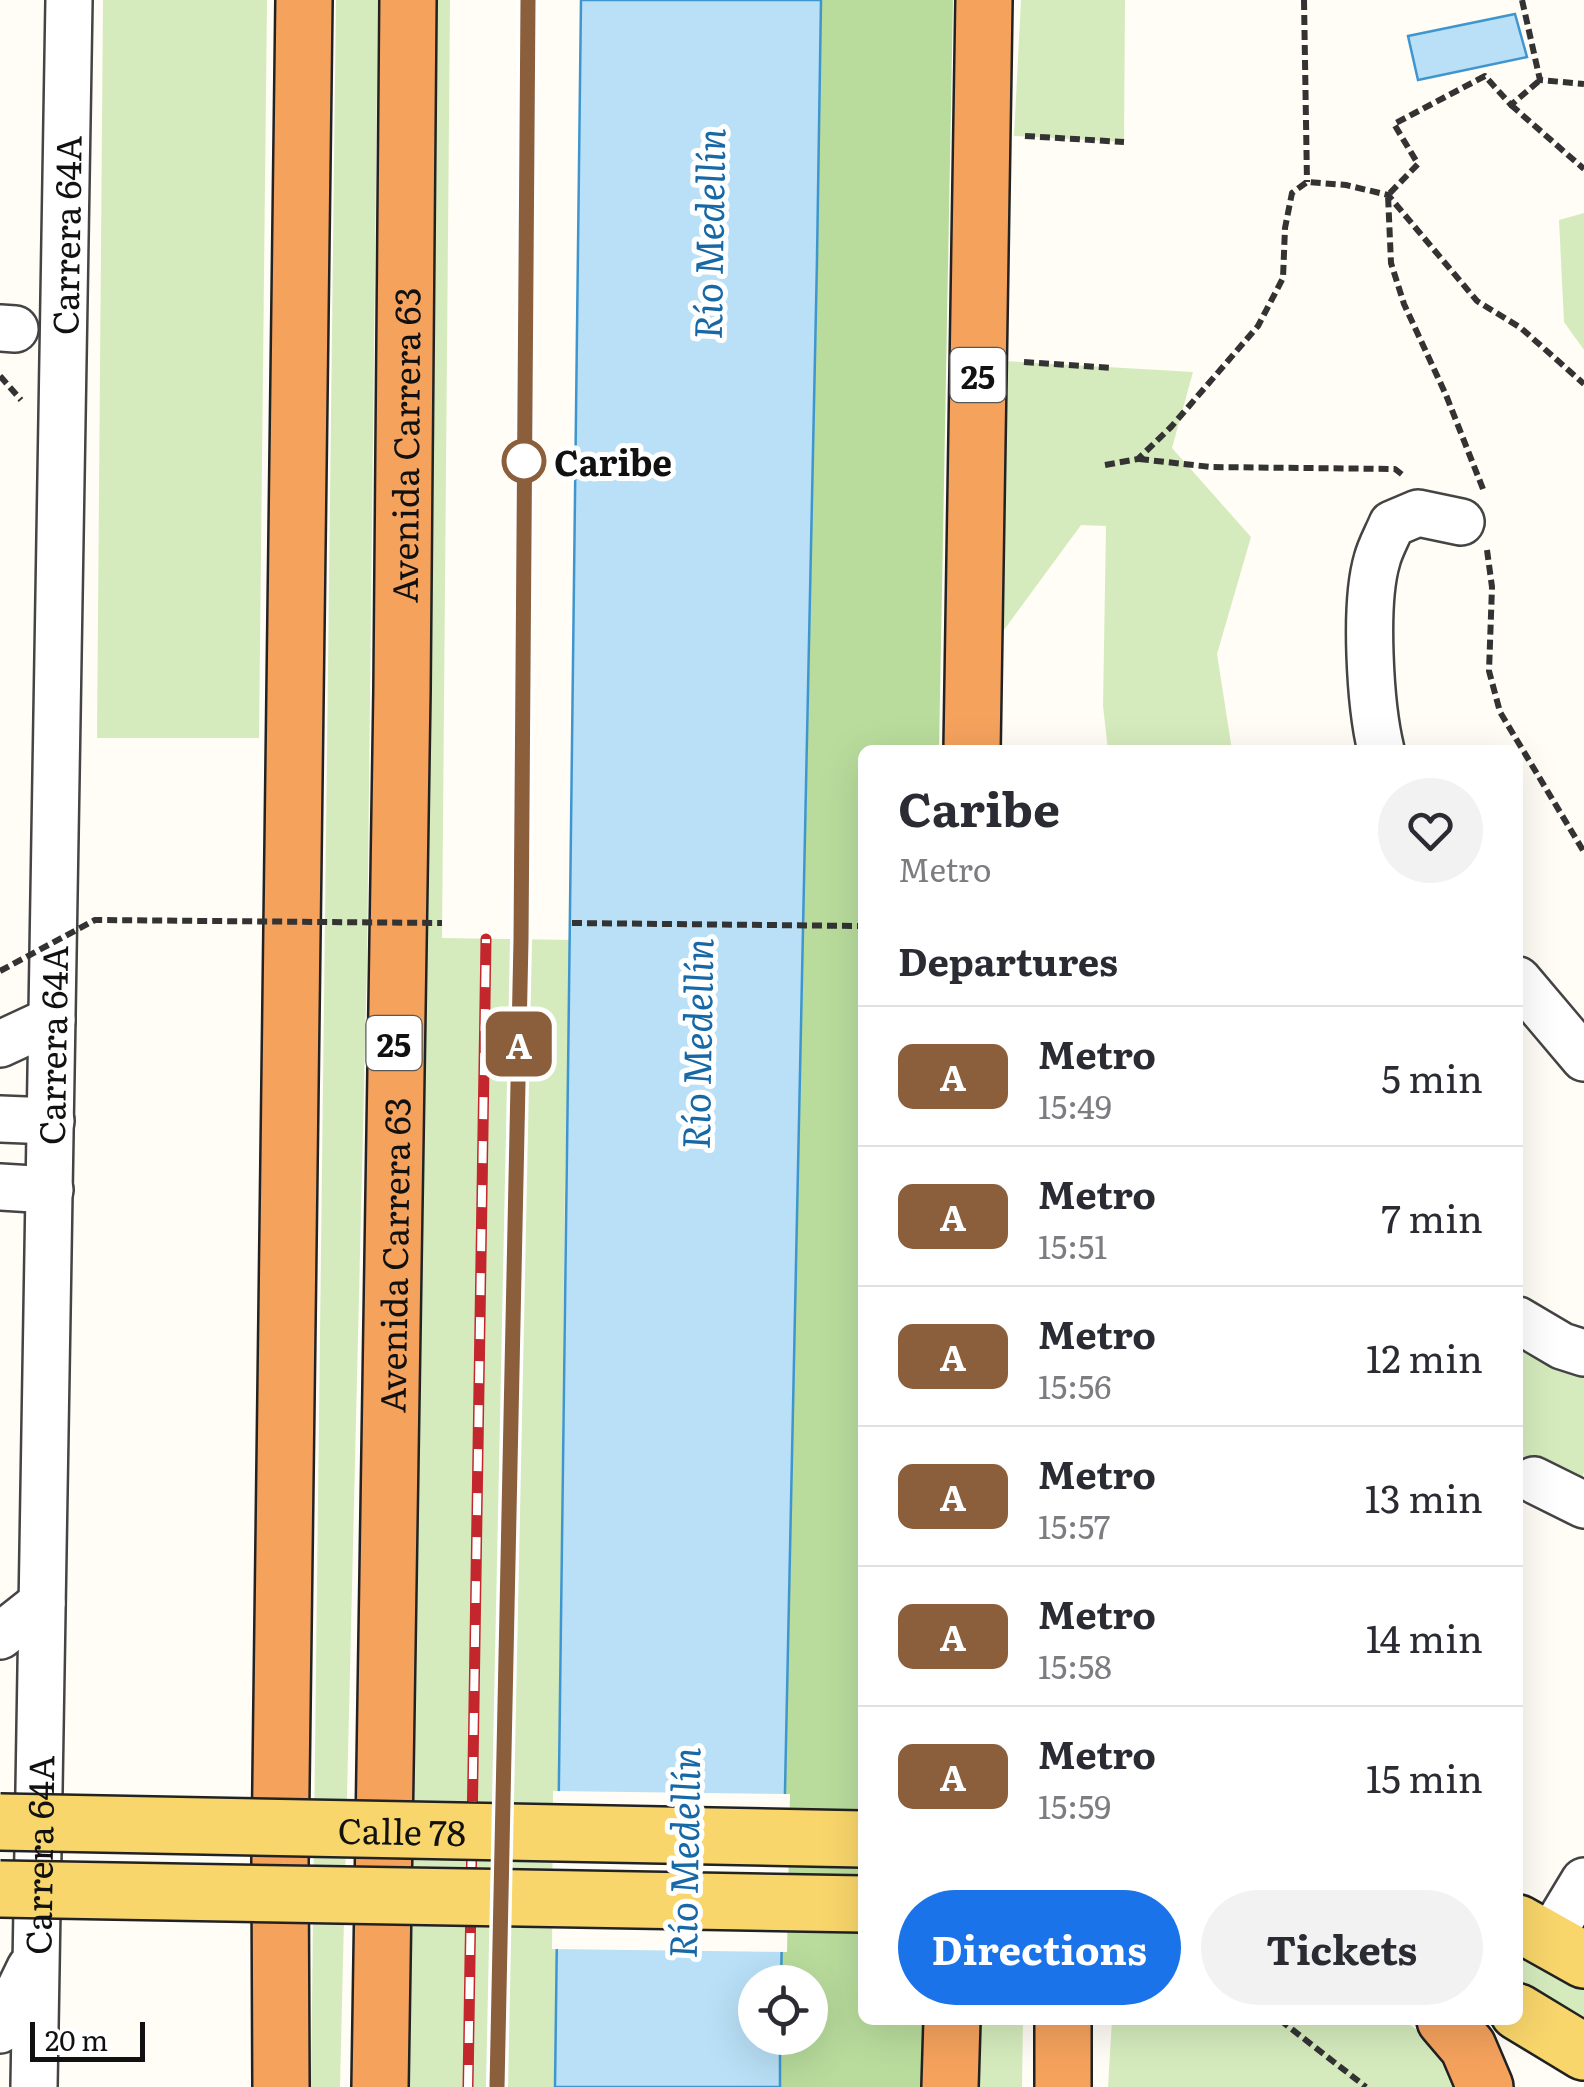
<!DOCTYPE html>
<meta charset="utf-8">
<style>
:root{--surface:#fff;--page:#f2f2f3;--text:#2b2b33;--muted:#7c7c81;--line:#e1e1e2;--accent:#1a73e8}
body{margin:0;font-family:Literata,serif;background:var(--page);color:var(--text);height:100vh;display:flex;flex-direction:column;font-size:38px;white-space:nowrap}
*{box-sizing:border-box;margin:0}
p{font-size:32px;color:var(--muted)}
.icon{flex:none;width:55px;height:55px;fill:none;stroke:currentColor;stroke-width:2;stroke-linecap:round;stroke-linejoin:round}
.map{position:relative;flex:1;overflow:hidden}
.panel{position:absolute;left:858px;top:745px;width:665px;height:1280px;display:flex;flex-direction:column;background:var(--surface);border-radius:15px;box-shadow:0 10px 40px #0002}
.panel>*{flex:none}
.badge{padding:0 20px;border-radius:15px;font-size:35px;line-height:65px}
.controls{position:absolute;left:738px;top:1965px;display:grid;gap:20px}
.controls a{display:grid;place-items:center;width:90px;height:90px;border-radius:50%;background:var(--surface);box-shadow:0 10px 40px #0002;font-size:50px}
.scale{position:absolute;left:30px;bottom:25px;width:115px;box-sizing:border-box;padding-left:10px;border:5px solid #111;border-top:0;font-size:28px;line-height:35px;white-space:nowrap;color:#111;-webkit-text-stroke:8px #fff;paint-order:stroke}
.map>.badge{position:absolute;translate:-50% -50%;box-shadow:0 0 0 5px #fff}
h2{padding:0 40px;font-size:38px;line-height:90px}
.round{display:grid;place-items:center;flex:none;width:105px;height:105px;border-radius:52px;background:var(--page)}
.headline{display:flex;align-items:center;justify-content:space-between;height:170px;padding:0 40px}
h1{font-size:48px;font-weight:700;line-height:75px}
.button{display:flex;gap:20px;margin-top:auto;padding:20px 40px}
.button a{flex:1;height:115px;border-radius:60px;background:var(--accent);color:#fff;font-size:40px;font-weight:700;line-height:115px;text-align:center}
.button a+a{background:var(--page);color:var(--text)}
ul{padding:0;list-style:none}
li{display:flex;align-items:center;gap:30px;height:140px;padding:0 40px;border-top:2px solid var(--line)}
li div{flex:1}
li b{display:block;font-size:38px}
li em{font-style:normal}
li .badge{min-width:110px;font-weight:700;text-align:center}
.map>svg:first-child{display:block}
.green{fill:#d5ebbd}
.forest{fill:#b9dc9c}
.water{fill:#b9e0f7;stroke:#3f96cf;stroke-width:2.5}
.pier{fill:#fffdf5}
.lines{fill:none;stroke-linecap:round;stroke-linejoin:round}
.minor-casing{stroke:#444;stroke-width:50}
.major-casing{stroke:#222;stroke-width:60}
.highway-casing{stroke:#222;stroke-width:60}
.path{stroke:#333;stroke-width:6;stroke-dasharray:10 5;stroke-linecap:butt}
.minor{stroke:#fff;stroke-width:45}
.major{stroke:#f9d66b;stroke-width:55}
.highway{stroke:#f5a25d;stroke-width:55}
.rail-casing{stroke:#c4262e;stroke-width:11}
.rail{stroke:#fff;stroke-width:8;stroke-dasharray:22;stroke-linecap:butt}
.major-bridge-casing{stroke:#222;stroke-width:60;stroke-linecap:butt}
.path-bridge{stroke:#333;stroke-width:6;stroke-dasharray:10 5;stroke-linecap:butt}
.major-bridge{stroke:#f9d66b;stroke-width:55}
.line-casing{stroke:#fff;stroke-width:22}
.line{stroke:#8b5e3c;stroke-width:15}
.stop-dot{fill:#fff;stroke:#8b5e3c;stroke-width:5}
.labels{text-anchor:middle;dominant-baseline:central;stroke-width:10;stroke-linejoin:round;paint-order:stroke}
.shield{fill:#fff;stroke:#585858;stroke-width:2.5}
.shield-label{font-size:32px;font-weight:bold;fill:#111}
.street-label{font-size:35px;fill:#111;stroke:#fff}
.stop-label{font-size:35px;font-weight:bold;fill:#111;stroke:#fff;text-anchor:start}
.water-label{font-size:38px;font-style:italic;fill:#1768a6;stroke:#fff}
</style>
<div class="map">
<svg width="1584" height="2087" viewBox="0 0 1584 2087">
<rect width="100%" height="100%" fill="#fffdf5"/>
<g class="green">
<polygon points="103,0 267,0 259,738 97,738"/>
<polygon points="336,0 378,0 367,962 340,2087 311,2087"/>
<polygon points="430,0 450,0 442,938 572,940 565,1177 555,2087 409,2087 425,922"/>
<polygon points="1021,0 1125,0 1124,142 1014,136"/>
<polygon points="1584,213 1584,350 1564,322 1559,220"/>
<polygon points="1003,361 1193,372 1172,448 1251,537 1217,654 1232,750 1108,750 1103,706 1106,526 1081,525 1001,634"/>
<polygon points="1518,1352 1527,1352 1584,1376 1584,1472 1572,1514 1518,1487"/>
<polygon points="1518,1955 1584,1987 1584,2027 1518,1989"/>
<polygon points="977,2020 1023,2020 1022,2087 977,2087"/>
<polygon points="1112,2020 1404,2020 1439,2048 1463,2087 1108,2087"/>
</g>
<path class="forest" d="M821 0H953L939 750H862V2020H925L923 2087H780V2038H810V1982H781C793 1322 812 661 821 0Z"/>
<g class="water">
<path d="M581 0H821C812 661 793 1322 781 1982H755V2038H780V2087H555C563 1391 574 696 581 0Z"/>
<polygon points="1515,14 1527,57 1418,80 1408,36"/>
</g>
<polygon class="pier" points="553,1791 790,1794 787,1952 552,1949"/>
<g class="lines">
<g class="minor-casing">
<g id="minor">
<polyline points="0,328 15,329"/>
<path d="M1381 750C1370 705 1364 604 1377 560 1380 548 1387 536 1392 524L1418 513 1461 522"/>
<polyline points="1518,980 1584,1058"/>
<polyline points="0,1044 52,1020"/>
<polyline points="0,1119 51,1121"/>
<polyline points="0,1187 50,1190"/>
<polyline points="1518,1320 1562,1346 1584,1353"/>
<polyline points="1534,1480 1584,1505"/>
<polyline points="0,1636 42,1603"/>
<polyline points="1549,1939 1584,1881"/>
<polyline points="0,2030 30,1968"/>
<path id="s1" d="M34 2087 69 0"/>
</g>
</g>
<g class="major-casing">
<g id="major">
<polyline points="1518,1923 1584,1960"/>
<polyline points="1518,2012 1584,2052"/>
</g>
</g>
<g class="highway-casing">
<g id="highway">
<polyline points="972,750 984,0"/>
<polyline points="1445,2020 1468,2047 1485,2087"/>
<polyline points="281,2087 280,1860 304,0"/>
<path id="s2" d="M380 2087 402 690 408 0"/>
<polyline points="950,2087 952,2020"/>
<polyline points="1063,2087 1063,2020"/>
</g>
</g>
<g class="path">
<polyline points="1304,0 1307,182"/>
<polyline points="1522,0 1540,80 1584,84"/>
<polyline points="1511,105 1584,169"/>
<polyline points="1025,136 1124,142"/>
<polyline points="1024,362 1112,368"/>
<polyline points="0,376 21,400"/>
<polyline points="1139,459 1211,467 1395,469 1404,476"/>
<polyline points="1105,465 1138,459 1171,427 1258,326 1283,278 1285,228 1292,193 1307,182 1346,185 1388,195 1477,301 1521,328 1584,384"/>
<polyline points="1483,489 1446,395 1404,304 1391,263 1388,195 1418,164 1394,124 1485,76 1511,105 1540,80"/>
<polyline points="1487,550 1492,587 1489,671 1500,712 1584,852"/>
<polyline points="572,923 862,926"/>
<polyline points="1280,2020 1366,2087"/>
</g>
<use href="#minor" class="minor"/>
<use href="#major" class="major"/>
<use href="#highway" class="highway"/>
<g class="rail-casing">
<g id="rail">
<polyline points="468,2087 486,939"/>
<polyline points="497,2087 521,939"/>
</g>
</g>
<use href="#rail" class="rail"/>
<g class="major-bridge-casing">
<g id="major-bridge">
<path id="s3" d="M0 1822 862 1839"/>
<polyline points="0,1889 862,1904"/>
</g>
</g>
<polyline class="path-bridge" points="0,971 95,920 442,923"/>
<use href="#major-bridge" class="major-bridge"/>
</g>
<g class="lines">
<g class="line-casing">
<polyline id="line" points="497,2087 521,940 528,0"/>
</g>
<use href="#line" class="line"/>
</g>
<circle class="stop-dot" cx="524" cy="461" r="20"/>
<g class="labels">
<g class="shield">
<rect x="950.5" y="348" width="55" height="54" rx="8"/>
<rect x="366.5" y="1016" width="55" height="54" rx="8"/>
</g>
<g class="shield-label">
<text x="978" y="375">25</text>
<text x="394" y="1043">25</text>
</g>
<g class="street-label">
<text stroke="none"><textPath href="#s1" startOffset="1852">Carrera 64A</textPath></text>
<text stroke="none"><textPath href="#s2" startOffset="1642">Avenida Carrera 63</textPath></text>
<text stroke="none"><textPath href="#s1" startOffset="1042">Carrera 64A</textPath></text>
<text stroke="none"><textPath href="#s2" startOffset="832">Avenida Carrera 63</textPath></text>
<text stroke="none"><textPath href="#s3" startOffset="402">Calle 78</textPath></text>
<text stroke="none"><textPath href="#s1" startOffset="232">Carrera 64A</textPath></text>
</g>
<g class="stop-label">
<text x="554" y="461">Caribe</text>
</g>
<g class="water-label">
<text transform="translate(707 234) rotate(-89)">Río Medellín</text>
<text transform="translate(695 1044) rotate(-89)">Río Medellín</text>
<text transform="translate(682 1853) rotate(-89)">Río Medellín</text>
</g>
</g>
</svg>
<div class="controls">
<a><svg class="icon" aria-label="locate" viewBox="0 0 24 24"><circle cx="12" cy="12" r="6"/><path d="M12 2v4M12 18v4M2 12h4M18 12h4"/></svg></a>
</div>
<div class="scale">20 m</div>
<b class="badge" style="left:519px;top:1044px;background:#8b5e3c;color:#fff">A</b>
<section class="panel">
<div class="headline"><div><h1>Caribe</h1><p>Metro</p></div><a class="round"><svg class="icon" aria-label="heart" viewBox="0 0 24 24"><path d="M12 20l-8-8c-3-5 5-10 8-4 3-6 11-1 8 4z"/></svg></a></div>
<h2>Departures</h2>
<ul>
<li><span class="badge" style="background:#8b5e3c;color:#fff">A</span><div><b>Metro</b><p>15:49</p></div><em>5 min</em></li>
<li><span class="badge" style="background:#8b5e3c;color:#fff">A</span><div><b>Metro</b><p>15:51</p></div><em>7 min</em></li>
<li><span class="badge" style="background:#8b5e3c;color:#fff">A</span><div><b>Metro</b><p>15:56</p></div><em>12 min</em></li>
<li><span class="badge" style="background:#8b5e3c;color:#fff">A</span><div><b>Metro</b><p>15:57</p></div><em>13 min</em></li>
<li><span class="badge" style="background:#8b5e3c;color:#fff">A</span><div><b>Metro</b><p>15:58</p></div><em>14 min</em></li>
<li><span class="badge" style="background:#8b5e3c;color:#fff">A</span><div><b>Metro</b><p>15:59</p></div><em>15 min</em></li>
</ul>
<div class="button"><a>Directions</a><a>Tickets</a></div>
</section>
</div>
